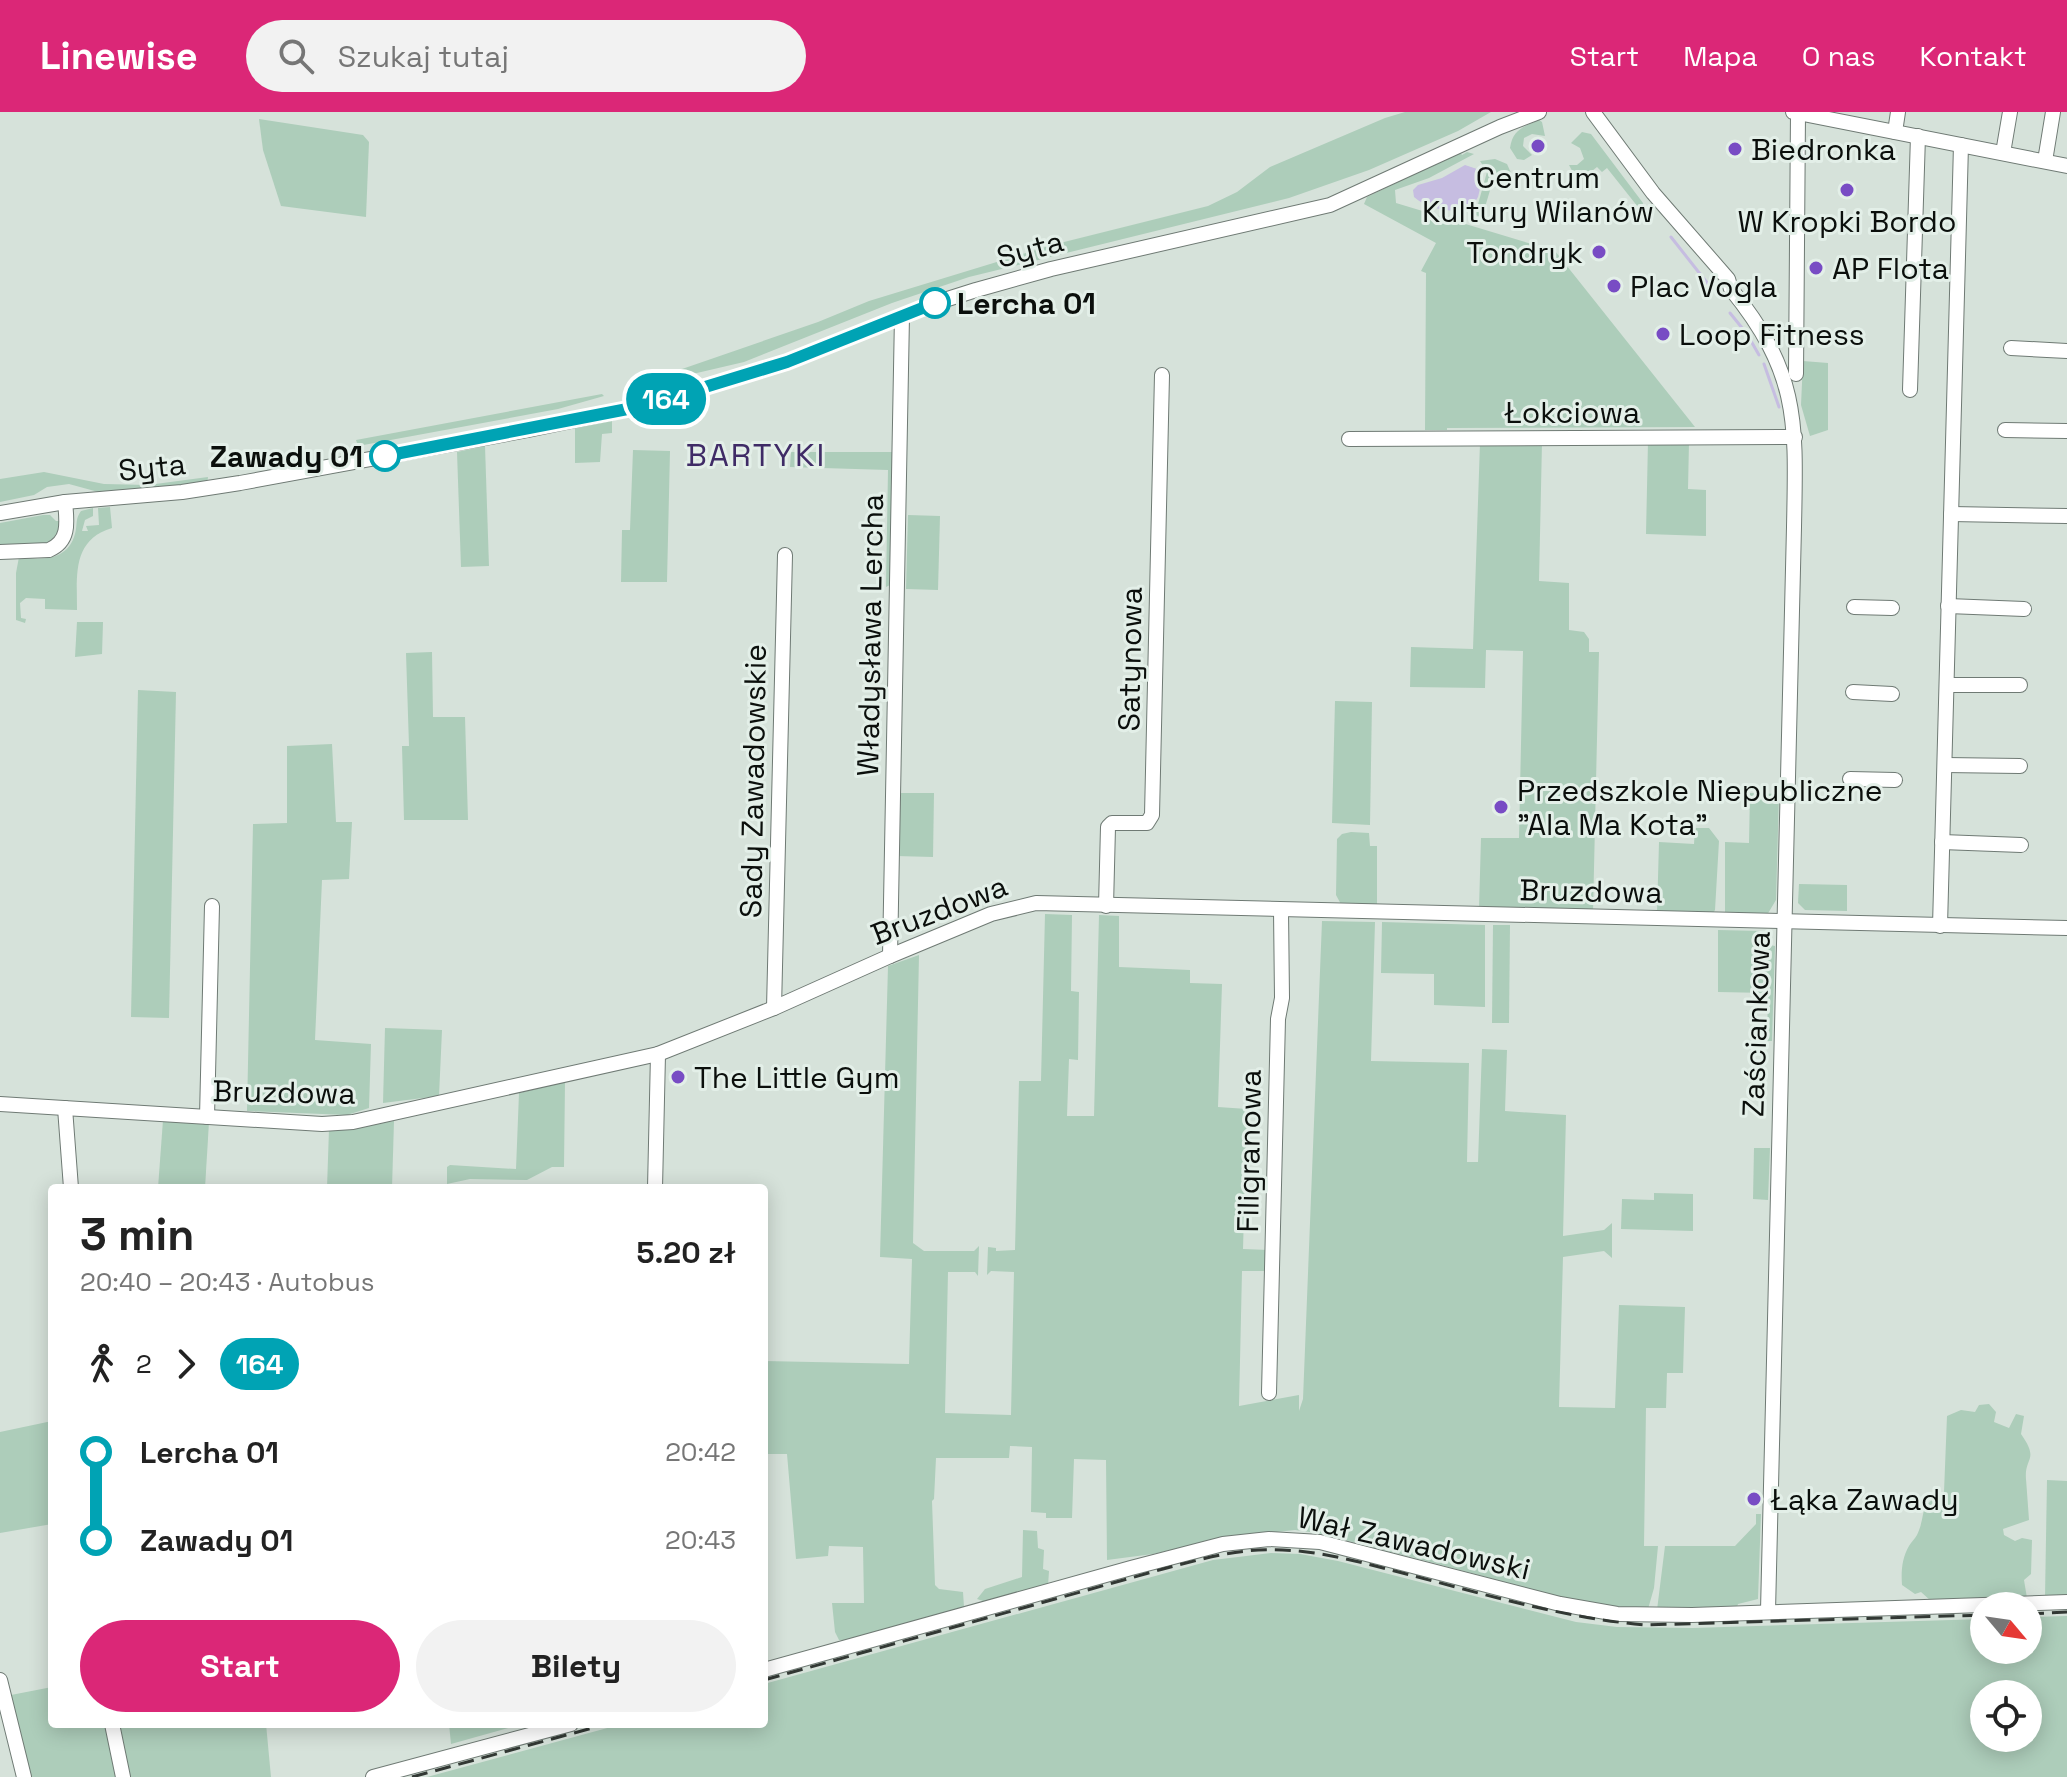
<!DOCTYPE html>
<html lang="pl">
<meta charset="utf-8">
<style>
:root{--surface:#fff;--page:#f2f2f2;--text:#222;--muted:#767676;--accent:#db2777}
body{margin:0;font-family:"Space Grotesk",sans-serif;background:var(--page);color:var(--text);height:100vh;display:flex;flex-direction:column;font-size:30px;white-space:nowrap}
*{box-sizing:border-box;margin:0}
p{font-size:26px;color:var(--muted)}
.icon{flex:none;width:44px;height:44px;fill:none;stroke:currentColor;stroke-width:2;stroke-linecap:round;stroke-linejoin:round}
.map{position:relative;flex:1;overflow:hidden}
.side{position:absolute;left:48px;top:1072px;width:720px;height:544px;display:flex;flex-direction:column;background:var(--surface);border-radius:8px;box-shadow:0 4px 20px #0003}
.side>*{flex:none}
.badge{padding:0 16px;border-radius:26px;font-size:28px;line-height:52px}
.needle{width:52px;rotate:119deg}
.tools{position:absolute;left:1970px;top:1480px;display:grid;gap:16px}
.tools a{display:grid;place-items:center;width:72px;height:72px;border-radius:50%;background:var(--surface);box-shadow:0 4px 20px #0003;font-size:40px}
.map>.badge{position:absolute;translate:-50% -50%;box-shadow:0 0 0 4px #fff}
.legs{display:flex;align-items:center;gap:12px;height:88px;padding:0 32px;font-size:26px}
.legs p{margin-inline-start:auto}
.headline{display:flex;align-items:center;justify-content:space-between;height:136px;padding:0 32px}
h1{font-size:44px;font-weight:700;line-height:60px}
.primary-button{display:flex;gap:16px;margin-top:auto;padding:16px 32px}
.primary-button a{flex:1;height:92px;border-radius:48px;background:var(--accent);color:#fff;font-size:32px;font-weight:700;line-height:92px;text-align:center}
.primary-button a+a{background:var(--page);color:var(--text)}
ul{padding:0 32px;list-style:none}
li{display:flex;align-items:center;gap:28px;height:88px;font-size:30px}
li i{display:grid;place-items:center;width:12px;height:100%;margin:0 10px;background:currentColor}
li i::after{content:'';width:20px;height:20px;margin:-10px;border:6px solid;border-radius:50%;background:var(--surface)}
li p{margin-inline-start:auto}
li:first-child i{background:linear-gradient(#0000 50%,currentColor 0)}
li:last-child i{background:linear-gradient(currentColor 50%,#0000 0)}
header{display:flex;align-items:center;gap:48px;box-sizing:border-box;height:112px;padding:0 40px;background:var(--accent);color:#fff}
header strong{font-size:38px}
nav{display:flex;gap:44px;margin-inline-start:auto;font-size:28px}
.search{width:560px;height:72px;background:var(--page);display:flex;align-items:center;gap:20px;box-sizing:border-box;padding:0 28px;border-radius:44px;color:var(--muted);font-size:30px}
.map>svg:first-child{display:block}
.green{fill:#adcdba;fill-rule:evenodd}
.water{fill:#c6bde1}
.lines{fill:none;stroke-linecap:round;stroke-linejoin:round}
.stream{stroke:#c6bde1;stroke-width:3}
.minor-casing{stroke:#6f7a74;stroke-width:16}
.minor{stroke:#fff;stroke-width:14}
.rail{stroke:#323834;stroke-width:3;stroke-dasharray:16 8;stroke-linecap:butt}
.line-1-casing{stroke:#fff;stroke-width:18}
.line-1{stroke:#00a3b4;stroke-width:12}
.poi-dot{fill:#784cc4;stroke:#e3efe8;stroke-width:3}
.stop-1-dot{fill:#fff;stroke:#00a3b4;stroke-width:4}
.labels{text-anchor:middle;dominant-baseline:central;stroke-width:6;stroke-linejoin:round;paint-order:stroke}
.poi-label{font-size:30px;fill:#0b0f0c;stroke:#e3efe8;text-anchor:start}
.street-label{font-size:30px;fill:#0b0f0c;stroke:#e3efe8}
.stop-label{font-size:30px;font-weight:bold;fill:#0b0f0c;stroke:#e3efe8;text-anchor:start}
.neighbourhood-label{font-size:32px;letter-spacing:2px;fill:#3f2b66;stroke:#e3efe8}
</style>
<header>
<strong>Linewise</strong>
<div class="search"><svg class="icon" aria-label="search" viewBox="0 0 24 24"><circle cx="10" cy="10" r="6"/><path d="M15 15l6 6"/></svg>Szukaj tutaj</div>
<nav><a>Start</a><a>Mapa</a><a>O nas</a><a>Kontakt</a></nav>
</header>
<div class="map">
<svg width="2067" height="1665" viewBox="0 0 2067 1665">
<rect width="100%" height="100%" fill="#d6e2da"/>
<g class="green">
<polygon points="1405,0 1491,0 1458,19 1369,58 1289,86 969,165 892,191 744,250 654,271 653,267 818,210 869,189 1052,133 1208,94 1237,80 1270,55 1385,6"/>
<polygon points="259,7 363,23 369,30 366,105 281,94 263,38"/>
<path d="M1539 8 1542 10 1545 24 1532 22 1524 26 1523 34 1532 43 1524 48 1517 47 1510 36C1513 17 1523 15 1539 8Z"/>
<polygon points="1582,20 1591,22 1643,91 1642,100 1607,56 1602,60 1597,55 1578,70 1569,53 1577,53 1584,47 1580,36 1571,31"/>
<polygon points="1460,40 1462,43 1467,40 1474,42 1429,66 1395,78 1396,91 1555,139 1695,315 1447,316 1447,318 1425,318 1426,161 1421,159 1436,131 1364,92 1367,85"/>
<polygon points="1495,47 1507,52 1511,61 1510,70 1494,65 1482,105 1475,103 1487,60 1480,49"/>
<polygon points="1803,249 1828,251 1828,318 1810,324 1801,293"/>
<polygon points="602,282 604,284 558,297 358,334 356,328"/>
<polygon points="612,308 612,321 602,322 600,350 575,351 575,316"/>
<polygon points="1648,329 1689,330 1688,377 1706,378 1706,424 1646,422"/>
<polygon points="1542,330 1539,469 1569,471 1569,518 1584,520 1589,527 1589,540 1599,540 1593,800 1479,797 1481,726 1519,726 1523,539 1486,538 1485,576 1410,575 1411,535 1473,537 1480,331"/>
<polygon points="485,334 489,454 461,455 457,340"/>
<polygon points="633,338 670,339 667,470 621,470 622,418 630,418"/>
<polygon points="791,340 894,340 890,473 886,475 888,358 790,355"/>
<polygon points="44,360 104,372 148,373 208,365 207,372 102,381 69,372 47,375 34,383 0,390 0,367"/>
<path d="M110 395 112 416C72 428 77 463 77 498L45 497V487L26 486 20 491 21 506 26 507 25 511 16 508V461L19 445C44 449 71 448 76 417 77 409 76 406 81 399L93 396V404L85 408 82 419H88L86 414 99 413 98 396Z"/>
<path d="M43 403H50L56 409H61C55 441 26 434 0 435V411Z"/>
<polygon points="908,403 940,404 938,478 906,477"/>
<polygon points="77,510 103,510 102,542 75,545"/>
<polygon points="432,540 433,605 465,605 468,708 404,708 402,634 409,634 406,541"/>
<polygon points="138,578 176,580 169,906 131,905"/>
<polygon points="1335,589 1372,590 1370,713 1332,711"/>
<polygon points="332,632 336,710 352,710 349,767 322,768 315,928 371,932 369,996 347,1003 247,999 253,712 287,711 287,634"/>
<polygon points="898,681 934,681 933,745 896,744"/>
<polygon points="1750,681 1779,682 1776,788 1767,803 1725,802 1725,730 1749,731"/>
<polygon points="1695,716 1709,716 1719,729 1715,798 1713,801 1657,801 1659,730 1694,732"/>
<polygon points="1351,720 1369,721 1370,734 1377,734 1377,794 1343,796 1336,783 1337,727 1342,722"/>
<polygon points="1799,772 1847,773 1847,799 1805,798 1798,791"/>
<polygon points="1045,802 1072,803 1071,879 1079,880 1078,948 1069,947 1067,1004 1094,1004 1099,803 1119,804 1119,855 1190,858 1190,871 1222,872 1218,995 1247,997 1243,1137 1269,1138 1269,1159 1242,1159 1239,1294 1299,1283 1299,1299 1303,1287 1322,809 1375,810 1371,949 1469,951 1467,1050 1478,1050 1482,937 1507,938 1505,999 1566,1003 1563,1124 1604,1118 1612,1111 1612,1146 1604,1139 1563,1145 1559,1295 1615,1296 1619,1193 1685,1195 1683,1261 1667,1261 1666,1296 1646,1296 1644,1434 1658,1434 1654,1476 1648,1497 1586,1492 1419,1447 1317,1421 1295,1418 1229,1425 1153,1442 1107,1448 1106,1348 1074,1347 1072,1406 1046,1406 1046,1401 1031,1400 1032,1335 1010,1334 1009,1346 936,1346 934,1387 932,1389 935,1473 939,1477 963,1480 964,1495 847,1528 839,1528 835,1520 832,1491 864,1491 863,1435 829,1434 828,1444 796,1447 787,1342 764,1342 764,1249 909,1252 912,1147 880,1145 888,854 919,843 913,1131 924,1139 974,1139 979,1134 978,1164 975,1160 948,1160 945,1301 1011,1303 1014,1160 991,1159 987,1163 988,1135 996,1136 996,1139 1015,1138 1019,969 1041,969"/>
<polygon points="1382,810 1485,813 1485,895 1434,893 1434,862 1381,861"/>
<polygon points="1493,813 1510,813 1509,911 1492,911"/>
<polygon points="1718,818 1763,819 1770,826 1770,833 1775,834 1772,929 1767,929 1768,881 1718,880"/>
<polygon points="385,916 442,918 439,984 383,991"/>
<polygon points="565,970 564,1055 552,1055 527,1068 470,1067 447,1072 447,1055 450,1053 516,1057 519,981"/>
<polygon points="163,1008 209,1010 205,1076 158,1076"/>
<polygon points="394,1009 392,1076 327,1076 329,1017"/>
<polygon points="1754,1036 1770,1036 1768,1088 1753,1087"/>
<polygon points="1654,1081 1693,1082 1693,1119 1621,1117 1622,1087 1654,1088"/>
<path d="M1989 1292 1996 1300 1994 1310 2009 1316 2016 1302 2024 1304 2021 1322C2040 1349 2024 1345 2026 1367 2027 1380 2028 1394 2029 1408L2003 1417 2004 1423 2015 1429 2022 1426 2032 1428 2031 1462 2024 1468 2027 1486 1931 1489 1921 1480 1915 1482 1902 1473C1901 1459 1902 1446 1909 1434 1911 1430 1915 1427 1917 1423 1928 1399 1916 1396 1944 1380L1947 1304 1961 1298 1975 1300 1979 1293Z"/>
<polygon points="52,1309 52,1412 0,1421 0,1320"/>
<polygon points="2047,1368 2067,1369 2067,1485 2045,1485"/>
<polygon points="1756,1402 1761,1402 1758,1487 1738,1492 1737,1495 1657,1498 1665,1434 1735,1434 1756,1412"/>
<polygon points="1023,1418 1037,1419 1038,1436 1044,1438 1043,1457 1049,1459 1048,1474 986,1490 977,1487 985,1477 1022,1465"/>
<path d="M1271 1441 1300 1442 1338 1449 1576 1510 1617 1515 1693 1516 1984 1507V1538H2028V1505L2067 1504V1665H427L622 1612H764V1572L1213 1448ZM1984 1582H2028V1626H1984Z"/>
<polygon points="52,1575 52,1612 107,1612 118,1665 31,1665 11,1583"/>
<polygon points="117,1612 266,1612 271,1665 128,1665"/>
<polygon points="449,1612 522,1612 451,1632"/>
</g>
<path class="water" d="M1465 53 1480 58 1483 64 1478 85 1470 98C1452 101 1427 97 1414 85L1413 78 1418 73 1442 66Z"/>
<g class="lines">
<g class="stream">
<polyline points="1671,125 1708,172"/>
<polyline points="1730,201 1747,222 1759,243"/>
<polyline points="1764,252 1779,295"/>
</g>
<g class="minor-casing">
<g id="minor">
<path d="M1593 0 1653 81 1728 167 1731 177C1800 262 1796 311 1794 415L1768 1499"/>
<polyline points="1793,0 2067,54"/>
<polyline points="1895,20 1898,0"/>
<polyline points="2003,41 2010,0"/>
<polyline points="2045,49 2053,0"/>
<polyline points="2011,236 2067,239"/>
<polyline points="1796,262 1798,1"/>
<polyline points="1910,278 1918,24"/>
<polyline points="2005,318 2067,319"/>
<polyline points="1349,327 1795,325"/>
<polyline points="0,401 65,390 182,380 240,371 528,318 643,294 787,250 935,191 976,178 1051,157 1330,93 1500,15 1539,0"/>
<polyline points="1951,402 2067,404"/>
<path d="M0 440 49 438C70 429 67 410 65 390"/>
<polyline points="1948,494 2024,497"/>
<polyline points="1854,495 1892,496"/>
<polyline points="1947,573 2020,573"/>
<polyline points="1853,580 1892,582"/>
<polyline points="1945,653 2020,654"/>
<polyline points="1850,667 1895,668"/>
<polyline points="1942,730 2021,733"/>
<polyline points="1106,794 1108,715 1112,711 1147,711 1152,703 1162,263"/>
<polyline points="1940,814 1961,33"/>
<polyline points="890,844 902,204"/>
<polyline points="774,896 785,443"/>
<polyline points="0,992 322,1012 353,1010 658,942 774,896 890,844 991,802 1036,791 2067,816"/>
<polyline points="65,996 71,1076"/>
<polyline points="207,1005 212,794"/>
<polyline points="655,1076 658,942"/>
<polyline points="1269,1281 1278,907 1282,886 1281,798"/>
<polyline points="764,1558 1131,1456 1223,1432 1269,1427 1320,1430 1560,1492 1617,1502 1692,1503 2067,1490"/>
<polyline points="0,1568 24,1665"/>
<polyline points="112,1612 123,1665"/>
<polyline points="373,1665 571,1612"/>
</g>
</g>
<use href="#minor" class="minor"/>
<g class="rail">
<polyline points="2028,1502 2067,1500"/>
<path d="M764 1568 1163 1457C1194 1449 1226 1440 1258 1438 1311 1435 1363 1451 1414 1464 1490 1484 1566 1506 1645 1513L1984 1503"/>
<polyline points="412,1665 607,1612"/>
</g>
</g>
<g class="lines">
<g class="line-1-casing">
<polyline id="line-1" points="385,344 643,294 787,250 935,191"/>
</g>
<use href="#line-1" class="line-1"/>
</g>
<g class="poi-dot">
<circle cx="1538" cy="34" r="8"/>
<circle cx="1735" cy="37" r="8"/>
<circle cx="1847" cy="78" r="8"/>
<circle cx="1599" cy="140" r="8"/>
<circle cx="1816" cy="156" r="8"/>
<circle cx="1614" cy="174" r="8"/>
<circle cx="1663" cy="222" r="8"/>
<circle cx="1501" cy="695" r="8"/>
<circle cx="678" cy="965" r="8"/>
<circle cx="1754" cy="1387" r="8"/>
</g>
<g class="stop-1-dot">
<circle cx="935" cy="191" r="14"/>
<circle cx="385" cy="344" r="14"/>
</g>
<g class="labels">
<g class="poi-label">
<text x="1751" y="37">Biedronka</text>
<text x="1538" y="65" text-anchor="middle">Centrum<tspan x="1538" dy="34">Kultury Wilanów</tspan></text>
<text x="1847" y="109" text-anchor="middle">W Kropki Bordo</text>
<text x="1583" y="140" text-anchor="end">Tondryk</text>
<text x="1832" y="156">AP Flota</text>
<text x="1630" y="174">Plac Vogla</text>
<text x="1679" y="222">Loop Fitness</text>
<text x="1517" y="678">Przedszkole Niepubliczne<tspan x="1517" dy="34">"Ala Ma Kota"</tspan></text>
<text x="694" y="965">The Little Gym</text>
<text x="1770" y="1387">Łąka Zawady</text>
</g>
<g class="street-label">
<text transform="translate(1030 137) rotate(-15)">Syta</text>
<text x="1572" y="300">Łokciowa</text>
<text transform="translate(152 355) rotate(-6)">Syta</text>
<text transform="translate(870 523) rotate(-89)">Władysława Lercha</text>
<text transform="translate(1130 547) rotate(-89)">Satynowa</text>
<text transform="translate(753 669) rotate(-89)">Sady Zawadowskie</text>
<text transform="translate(1591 779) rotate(1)">Bruzdowa</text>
<text transform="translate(939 798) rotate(-21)">Bruzdowa</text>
<text transform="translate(1756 912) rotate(-88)">Zaściankowa</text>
<text transform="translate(284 980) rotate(1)">Bruzdowa</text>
<text transform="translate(1249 1039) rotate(-89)">Filigranowa</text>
<text transform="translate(1414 1431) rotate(13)">Wał Zawadowski</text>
</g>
<g class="stop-label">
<text x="957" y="191">Lercha 01</text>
<text x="363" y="344" text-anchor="end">Zawady 01</text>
</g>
<g class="neighbourhood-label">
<text x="756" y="343">BARTYKI</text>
</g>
</g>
</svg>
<div class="tools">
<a><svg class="needle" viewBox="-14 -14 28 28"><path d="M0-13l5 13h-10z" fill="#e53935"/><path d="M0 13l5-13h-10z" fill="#767676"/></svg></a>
<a><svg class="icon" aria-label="locate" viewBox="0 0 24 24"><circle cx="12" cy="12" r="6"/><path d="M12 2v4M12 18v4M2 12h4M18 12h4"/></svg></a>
</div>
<b class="badge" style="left:666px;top:287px;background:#00a3b4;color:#fff">164</b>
<section class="side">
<div class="headline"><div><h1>3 min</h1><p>20:40 – 20:43 · Autobus</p></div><b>5.20 zł</b></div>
<div class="legs"><svg class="icon" aria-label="walk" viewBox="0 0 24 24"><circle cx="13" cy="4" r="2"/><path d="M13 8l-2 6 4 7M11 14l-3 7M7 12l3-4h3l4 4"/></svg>2<svg class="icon" aria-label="forward" viewBox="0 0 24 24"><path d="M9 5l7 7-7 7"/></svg><b class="badge" style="background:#00a3b4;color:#fff">164</b></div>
<ul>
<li><i style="color:#00a3b4"></i><b>Lercha 01</b><p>20:42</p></li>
<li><i style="color:#00a3b4"></i><b>Zawady 01</b><p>20:43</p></li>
</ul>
<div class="primary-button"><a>Start</a><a>Bilety</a></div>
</section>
</div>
